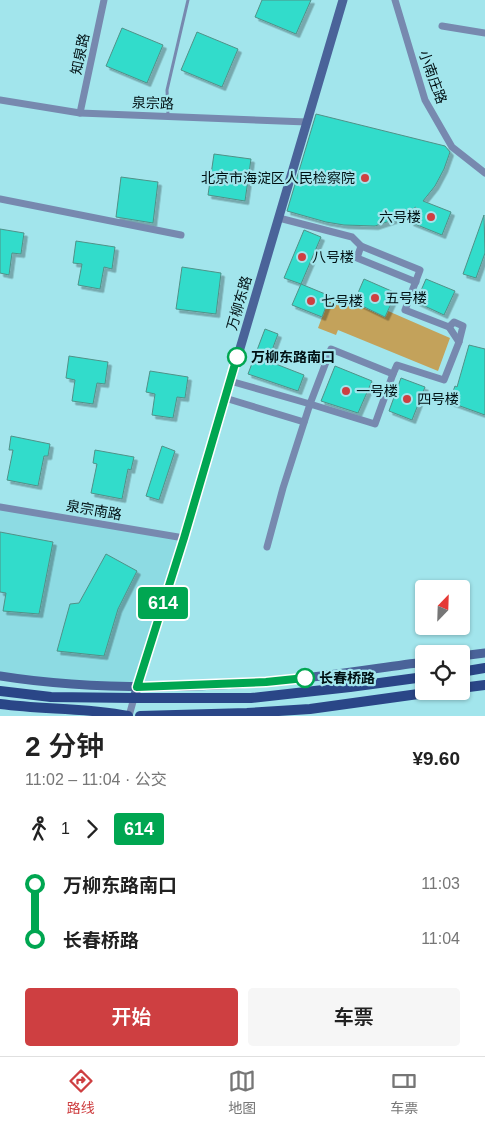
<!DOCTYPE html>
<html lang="zh">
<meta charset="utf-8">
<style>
:root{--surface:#fff;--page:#f6f6f6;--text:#222;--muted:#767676;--line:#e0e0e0;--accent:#ce3f41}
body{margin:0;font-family:Helvetica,"Noto Sans SC",sans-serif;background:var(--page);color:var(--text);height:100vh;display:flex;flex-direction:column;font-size:19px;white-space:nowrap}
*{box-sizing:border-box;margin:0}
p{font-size:16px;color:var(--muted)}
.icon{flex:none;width:28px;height:28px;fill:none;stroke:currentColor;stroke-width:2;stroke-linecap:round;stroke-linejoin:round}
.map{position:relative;height:716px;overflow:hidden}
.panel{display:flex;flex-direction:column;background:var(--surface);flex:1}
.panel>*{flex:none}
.badge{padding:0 10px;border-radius:4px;font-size:18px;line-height:32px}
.needle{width:32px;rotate:23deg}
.buttons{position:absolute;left:415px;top:580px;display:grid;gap:10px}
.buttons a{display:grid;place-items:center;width:55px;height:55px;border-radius:5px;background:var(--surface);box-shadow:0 1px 4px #0004;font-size:25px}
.map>.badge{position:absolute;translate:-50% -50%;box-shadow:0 0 0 2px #fff}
.legs{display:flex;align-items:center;gap:8px;height:55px;padding:0 25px;font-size:16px}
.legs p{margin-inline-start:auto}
.overview{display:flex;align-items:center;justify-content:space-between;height:85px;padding:0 25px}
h1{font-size:28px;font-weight:600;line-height:38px}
.action{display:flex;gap:10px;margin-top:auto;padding:10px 25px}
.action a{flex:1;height:58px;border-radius:5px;background:var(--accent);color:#fff;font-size:20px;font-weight:600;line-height:58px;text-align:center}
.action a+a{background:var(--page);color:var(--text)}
ul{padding:0 25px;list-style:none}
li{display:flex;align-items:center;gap:18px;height:55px;font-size:19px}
li i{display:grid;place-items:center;width:8px;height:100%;margin:0 6px;background:currentColor}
li i::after{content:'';width:12px;height:12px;margin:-6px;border:4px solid;border-radius:50%;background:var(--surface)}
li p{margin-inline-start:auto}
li:first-child i{background:linear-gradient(#0000 50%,currentColor 0)}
li:last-child i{background:linear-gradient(currentColor 50%,#0000 0)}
.dock{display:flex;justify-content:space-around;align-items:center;height:70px;border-top:1px solid var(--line);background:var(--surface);font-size:14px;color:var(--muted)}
.dock a{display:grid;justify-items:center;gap:2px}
.dock .current{color:var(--accent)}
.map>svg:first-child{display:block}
.built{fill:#8ddbe3}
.green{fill:#c3a25b}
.building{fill:#31dccb;stroke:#509188;filter:url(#shadow)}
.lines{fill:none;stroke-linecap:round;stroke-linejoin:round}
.lane{stroke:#7789af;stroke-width:3}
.street{stroke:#7789af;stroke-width:7}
.secondary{stroke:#4a6399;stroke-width:9}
.primary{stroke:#2a4687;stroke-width:10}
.line-1-casing{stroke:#fff;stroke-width:11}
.line-1{stroke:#00a651;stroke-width:8}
.poi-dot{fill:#ce3f41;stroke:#a2e5ec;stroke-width:2}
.stop-1-dot{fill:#fff;stroke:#00a651;stroke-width:2.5}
.labels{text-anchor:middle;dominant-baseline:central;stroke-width:4.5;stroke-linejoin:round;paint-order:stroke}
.street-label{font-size:14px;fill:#001013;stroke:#a2e5ec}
.poi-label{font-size:14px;fill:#001013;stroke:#a2e5ec;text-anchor:start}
.stop-label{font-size:14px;font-weight:bold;fill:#001013;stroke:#a2e5ec;text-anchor:start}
</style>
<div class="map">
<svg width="485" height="716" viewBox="0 0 485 716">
<defs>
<filter id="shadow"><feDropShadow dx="3.5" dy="3.5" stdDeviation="0" flood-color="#0004"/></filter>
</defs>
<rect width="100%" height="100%" fill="#a2e5ec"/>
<polygon class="built" points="0,507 184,538 137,687 0,676"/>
<polygon class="green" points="330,296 354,303 385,317 388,311 450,338 438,371 338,330 336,335 318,328"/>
<g class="building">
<polygon points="262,0 311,0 296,34 255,17"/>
<polygon points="122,28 163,45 147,83 106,66"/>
<polygon points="197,32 238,49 222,87 181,70"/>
<polygon points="316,114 445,146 450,152 444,169 435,186 423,201 451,212 442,235 410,222 416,207 399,218 375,226 344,225 326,222 287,211"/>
<polygon points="214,154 251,159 245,201 208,195"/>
<polygon points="121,177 158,182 153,223 116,217"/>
<polygon points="484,215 485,253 476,278 463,274"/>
<polygon points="0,229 24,233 21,254 12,253 9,275 0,273"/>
<polygon points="304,230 321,237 301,284 284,278"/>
<polygon points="76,241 115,247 112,269 104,267 100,289 78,285 82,264 73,263"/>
<polygon points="182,267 221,273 216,314 176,309"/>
<polygon points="364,279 396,293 385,317 354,302"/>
<polygon points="426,279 455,291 444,315 416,302"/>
<polygon points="301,284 330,296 322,317 292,305"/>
<polygon points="265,329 278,334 268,361 304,375 298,391 248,374"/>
<polygon points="469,345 485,349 485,415 449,402 455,386 457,387"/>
<polygon points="69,356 108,362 105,384 97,383 93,404 72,401 75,380 66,378"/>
<polygon points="335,366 372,381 358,413 321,401"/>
<polygon points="150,371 188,377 185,398 177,397 173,418 152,415 155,394 146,392"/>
<polygon points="401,378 425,387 412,420 389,411"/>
<polygon points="11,436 50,444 48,456 44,456 38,486 7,480 13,450 9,450"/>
<polygon points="162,446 175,451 159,500 146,496"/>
<polygon points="95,450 134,457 131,470 128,469 122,499 91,493 97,464 93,463"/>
<polygon points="0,532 53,542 39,614 3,611 6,593 0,592"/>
<polygon points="106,554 137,571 118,609 104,656 57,651 70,604 79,603"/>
</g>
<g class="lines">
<polyline class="lane" points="168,116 167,90 188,0"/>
<g class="street">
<polyline points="395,0 425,100 452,147 485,173"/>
<polyline points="442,26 485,33"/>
<polyline points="0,100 80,113 307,122"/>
<polyline points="80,113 104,0"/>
<polyline points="0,199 181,235"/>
<polyline points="361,246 357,258 416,282"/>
<polyline points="449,327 454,322 463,326 459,342"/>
<polyline points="310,357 325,363"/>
<polyline points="230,381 310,404 331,349 393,374 397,365 444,380 459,342 449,327 405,310 420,270 361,246 352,237 279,218"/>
<polyline points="225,398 304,422"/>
<polyline points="0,507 184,538"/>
<polyline points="267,547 283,488 310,404 375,424 393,374"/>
<polyline points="129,716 134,698"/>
</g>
<g class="secondary">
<polyline points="461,656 485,653"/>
<polyline points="325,675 350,687"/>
<path d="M0 676C88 690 177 689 265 682 318 678 371 669 424 662"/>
<polyline points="134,698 184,538 343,0"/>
</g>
<g class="primary">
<polyline points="461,672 485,668"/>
<polyline points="461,688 485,685"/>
<polyline points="0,691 51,697 134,698 251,698 350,687 424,677"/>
<path d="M0 704C43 710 86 707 128 716"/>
<polyline points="140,716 247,713 310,709 440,691"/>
</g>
</g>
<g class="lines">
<g class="line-1-casing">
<polyline id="line-1" points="237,357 184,538 137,687 266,682 305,678"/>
</g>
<use href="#line-1" class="line-1"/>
</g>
<g class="poi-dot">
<circle cx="365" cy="178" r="5"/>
<circle cx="431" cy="217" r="5"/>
<circle cx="302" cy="257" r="5"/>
<circle cx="375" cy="298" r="5"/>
<circle cx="311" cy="301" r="5"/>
<circle cx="346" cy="391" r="5"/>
<circle cx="407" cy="399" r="5"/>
</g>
<g class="stop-1-dot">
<circle cx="237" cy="357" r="9"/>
<circle cx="305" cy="678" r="9"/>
</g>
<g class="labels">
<g class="street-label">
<text transform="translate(80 54) rotate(-78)">知泉路</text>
<text transform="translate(433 77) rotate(70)">小南庄路</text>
<text transform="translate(153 103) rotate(2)">泉宗路</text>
<text transform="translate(239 303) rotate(-74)">万柳东路</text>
<text transform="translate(94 510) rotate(10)">泉宗南路</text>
</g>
<g class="poi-label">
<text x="355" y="178" text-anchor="end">北京市海淀区人民检察院</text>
<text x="421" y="217" text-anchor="end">六号楼</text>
<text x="312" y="257">八号楼</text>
<text x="385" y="298">五号楼</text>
<text x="321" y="301">七号楼</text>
<text x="356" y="391">一号楼</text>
<text x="417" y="399">四号楼</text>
</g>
<g class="stop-label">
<text x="251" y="357">万柳东路南口</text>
<text x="319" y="678">长春桥路</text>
</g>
</g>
</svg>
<div class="buttons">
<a><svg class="needle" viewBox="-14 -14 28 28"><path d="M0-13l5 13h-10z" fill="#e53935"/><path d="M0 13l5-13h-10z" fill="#767676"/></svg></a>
<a><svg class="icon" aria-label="locate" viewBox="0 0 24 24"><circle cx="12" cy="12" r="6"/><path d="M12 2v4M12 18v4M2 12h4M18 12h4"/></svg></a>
</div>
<b class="badge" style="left:163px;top:603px;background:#00a651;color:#fff">614</b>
</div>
<section class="panel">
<div class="overview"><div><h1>2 分钟</h1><p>11:02 – 11:04 · 公交</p></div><b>¥9.60</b></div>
<div class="legs"><svg class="icon" aria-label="walk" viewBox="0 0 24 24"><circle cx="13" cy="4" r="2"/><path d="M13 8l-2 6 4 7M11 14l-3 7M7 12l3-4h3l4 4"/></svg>1<svg class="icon" aria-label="forward" viewBox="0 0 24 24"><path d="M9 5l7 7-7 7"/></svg><b class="badge" style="background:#00a651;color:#fff">614</b></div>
<ul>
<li><i style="color:#00a651"></i><b>万柳东路南口</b><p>11:03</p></li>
<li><i style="color:#00a651"></i><b>长春桥路</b><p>11:04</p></li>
</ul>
<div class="action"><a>开始</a><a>车票</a></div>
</section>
<nav class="dock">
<a class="current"><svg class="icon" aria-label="directions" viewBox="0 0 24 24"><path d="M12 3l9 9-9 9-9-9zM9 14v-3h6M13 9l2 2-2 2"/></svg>路线</a>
<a><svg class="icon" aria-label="map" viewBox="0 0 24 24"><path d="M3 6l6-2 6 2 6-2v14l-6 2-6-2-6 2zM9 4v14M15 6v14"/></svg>地图</a>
<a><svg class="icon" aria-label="tickets" viewBox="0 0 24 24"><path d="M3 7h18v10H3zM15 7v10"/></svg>车票</a>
</nav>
